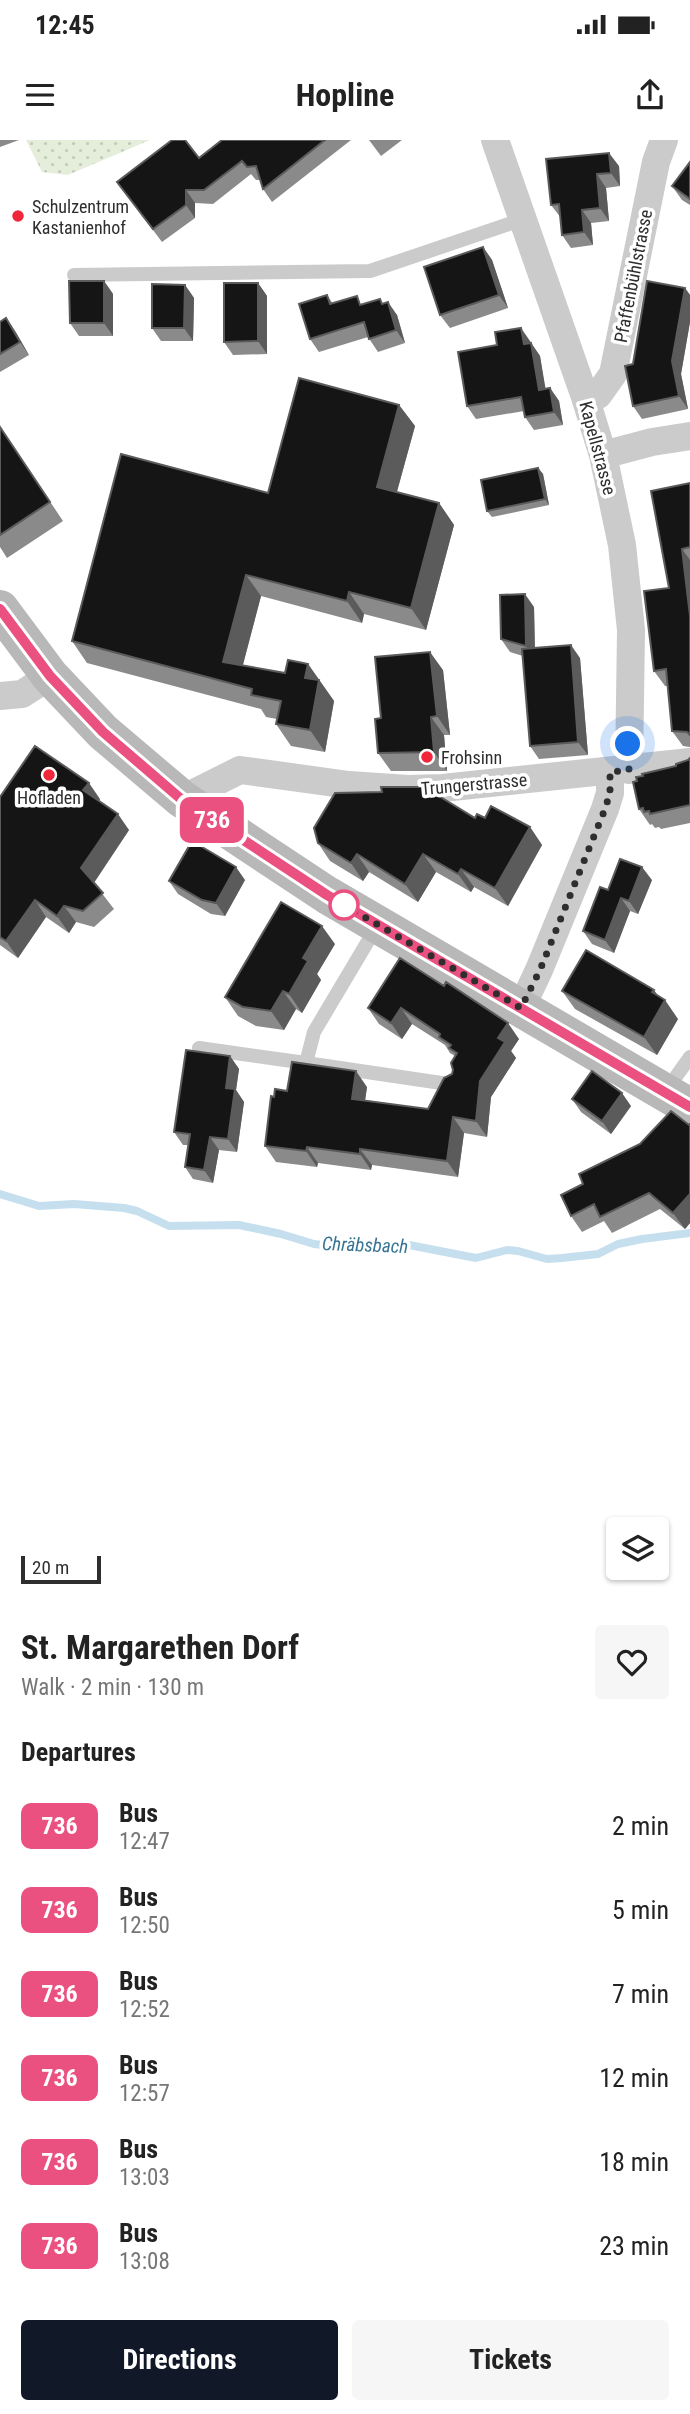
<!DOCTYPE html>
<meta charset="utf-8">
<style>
:root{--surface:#fff;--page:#f6f6f6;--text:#222;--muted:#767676;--accent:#111827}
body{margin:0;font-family:"Roboto Condensed",sans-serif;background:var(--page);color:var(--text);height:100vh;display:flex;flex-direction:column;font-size:26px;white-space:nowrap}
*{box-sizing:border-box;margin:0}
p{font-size:23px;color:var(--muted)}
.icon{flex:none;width:38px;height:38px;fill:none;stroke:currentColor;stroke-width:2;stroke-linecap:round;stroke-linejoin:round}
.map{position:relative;height:1462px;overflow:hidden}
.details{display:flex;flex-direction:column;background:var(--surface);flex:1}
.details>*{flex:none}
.badge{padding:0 14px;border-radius:10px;font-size:24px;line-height:46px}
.tools{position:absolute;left:606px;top:1377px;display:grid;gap:14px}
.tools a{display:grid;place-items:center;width:63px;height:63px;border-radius:7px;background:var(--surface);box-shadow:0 2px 5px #0004;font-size:35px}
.scale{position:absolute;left:21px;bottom:18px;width:80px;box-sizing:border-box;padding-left:7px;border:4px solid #2e2e2e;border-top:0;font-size:19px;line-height:24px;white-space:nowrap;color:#2e2e2e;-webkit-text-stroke:5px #fff;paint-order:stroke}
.you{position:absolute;width:35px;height:35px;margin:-18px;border:5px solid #fff;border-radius:50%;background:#1a73e8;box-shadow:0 0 0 10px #1a73e833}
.map>.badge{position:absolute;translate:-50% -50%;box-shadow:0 0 0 4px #fff}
h2{padding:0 21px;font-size:26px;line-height:63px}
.round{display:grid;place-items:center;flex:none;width:74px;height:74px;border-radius:7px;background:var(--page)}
.overview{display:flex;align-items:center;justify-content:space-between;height:119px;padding:0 21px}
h1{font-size:33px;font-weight:700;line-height:52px}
.primary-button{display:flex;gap:14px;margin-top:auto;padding:14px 21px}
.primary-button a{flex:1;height:80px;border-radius:7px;background:var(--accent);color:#fff;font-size:28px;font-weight:700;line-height:80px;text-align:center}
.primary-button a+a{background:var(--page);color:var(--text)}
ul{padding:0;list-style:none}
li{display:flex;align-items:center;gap:21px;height:84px;padding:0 21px}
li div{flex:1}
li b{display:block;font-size:26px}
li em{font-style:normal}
li .badge{min-width:77px;font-weight:700;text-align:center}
.status{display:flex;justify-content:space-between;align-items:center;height:49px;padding:0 35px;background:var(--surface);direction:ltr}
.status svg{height:19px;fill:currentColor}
header{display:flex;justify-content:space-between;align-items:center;height:91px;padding:0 21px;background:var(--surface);font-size:32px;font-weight:700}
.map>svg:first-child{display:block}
.grass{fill:url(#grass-dots)}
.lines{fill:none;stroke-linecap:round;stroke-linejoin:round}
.stream{stroke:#c6dfee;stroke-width:8}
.service{stroke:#cbcbcb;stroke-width:14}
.minor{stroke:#cbcbcb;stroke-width:28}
.secondary{stroke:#b8b8b8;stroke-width:38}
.wall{fill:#8a8a8a}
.shaded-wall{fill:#5b5b5b}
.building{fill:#151515;stroke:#5b5b5b;stroke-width:2}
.line-casing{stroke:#fff;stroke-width:16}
.line{stroke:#ea5080;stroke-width:10}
.walk{stroke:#2e2e2e;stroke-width:7;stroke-dasharray:0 12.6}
.poi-dot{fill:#f0263a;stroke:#fff;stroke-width:2.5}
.stop-dot{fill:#fff;stroke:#ea5080;stroke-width:3.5}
.labels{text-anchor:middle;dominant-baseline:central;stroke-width:7;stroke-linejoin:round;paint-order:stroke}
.poi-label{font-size:18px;fill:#2e2e2e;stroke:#fff;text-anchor:start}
.street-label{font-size:18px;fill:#2e2e2e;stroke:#fff}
.water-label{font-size:19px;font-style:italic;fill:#377495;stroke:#fff}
</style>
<div class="status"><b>12:45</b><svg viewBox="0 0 49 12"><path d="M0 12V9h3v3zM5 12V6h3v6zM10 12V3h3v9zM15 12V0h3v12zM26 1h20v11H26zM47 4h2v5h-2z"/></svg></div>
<header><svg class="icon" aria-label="menu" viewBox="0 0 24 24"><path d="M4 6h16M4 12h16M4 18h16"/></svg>Hopline<svg class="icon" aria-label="share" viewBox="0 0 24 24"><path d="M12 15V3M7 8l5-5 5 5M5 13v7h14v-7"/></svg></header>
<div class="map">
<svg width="690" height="1462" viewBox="0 0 690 1462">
<defs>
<pattern id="grass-dots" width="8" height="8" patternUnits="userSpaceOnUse" patternTransform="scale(1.75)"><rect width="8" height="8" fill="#e5eddb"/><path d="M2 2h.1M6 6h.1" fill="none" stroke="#c5ccbc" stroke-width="1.8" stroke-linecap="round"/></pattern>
</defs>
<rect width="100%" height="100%" fill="#fff"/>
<polygon class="grass" points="26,0 150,0 68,35 42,32"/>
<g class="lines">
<polyline class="stream" points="0,1054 39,1066 74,1064 124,1068 137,1071 169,1086 239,1085 281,1094 314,1104 350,1108 409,1105 476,1118 507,1110 518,1111 547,1119 562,1118 598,1114 618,1104 642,1099 690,1093"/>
<g class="service">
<polyline points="74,135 370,131 521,80"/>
<polyline points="199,908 306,923 314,892 377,786"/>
<polyline points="306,923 455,945"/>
<polyline points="665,952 690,917"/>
</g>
<g class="minor">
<polyline points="495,0 586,260 603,315 622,405 631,490 629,630"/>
<polyline points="586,260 598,255 613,234 656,22 664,0"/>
<polyline points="603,315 652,302 690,296"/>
<polyline points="0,556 22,554 50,536"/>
<polyline points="182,659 240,630 349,645 408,649 443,648 690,622"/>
<polyline points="521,868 539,830 605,669 610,653 610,632"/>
</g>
<polyline class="secondary" points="0,469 50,536 103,592 182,659 327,755 690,967"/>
</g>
<g class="wall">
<polygon points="0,0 19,0 0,7"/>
<polygon points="222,0 351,0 272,62 263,49 260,40 256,40 251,34 213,64 195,63 195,78 162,102 117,42 199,18"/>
<polygon points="369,0 402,0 381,16"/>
<polygon points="546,19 619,26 620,46 606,48 609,81 591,83 593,105 571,108 562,95 561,78 551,65"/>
<polygon points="690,22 690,65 682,60 672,46"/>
<polygon points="483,107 492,120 508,168 450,188 440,175"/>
<polygon points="104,141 113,154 113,196 79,196 70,183"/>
<polygon points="258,143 267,156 267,214 233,215 224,202"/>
<polygon points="185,145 194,158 193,201 161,201 152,188"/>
<polygon points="685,148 690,155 690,182 681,234 688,269 642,279 633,266 633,224"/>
<polygon points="327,155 333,164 383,164 397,175 405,203 378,212 368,197 319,212 310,199"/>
<polygon points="6,178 15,191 29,215 0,232 0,182"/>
<polygon points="530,201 540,216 545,249 550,248 559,261 563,285 534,290 525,277 524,271 476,279 467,266"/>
<polygon points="399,265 415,286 397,352 439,363 454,385 426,490 364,474 362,483 261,456 243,525 285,533 308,524 334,561 325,612 291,606 276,584 277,579 266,577 261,569 87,523 72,501 268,353"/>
<polygon points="0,287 63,381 7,418 0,407"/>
<polygon points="538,328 543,334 549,365 492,377 487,371"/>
<polygon points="690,343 690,607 683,606 672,591 668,546 665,546 654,531"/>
<polygon points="534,467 535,508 580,518 588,615 539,619 530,606 523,516 510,512 501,499"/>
<polygon points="443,530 450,595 444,595 447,631 391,631 378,613 381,578"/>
<polygon points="690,618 690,683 661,689 659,687 655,688 652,684 650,685 639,669 676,626"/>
<polygon points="0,657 100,659 99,661 129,690 94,743 114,769 94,787 76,782 69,793 46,777 18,818 0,805"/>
<polygon points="475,678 485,678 530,687 542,705 508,766 474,747 471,752 436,732 418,762 369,732 363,741 330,721 318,703"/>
<polygon points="245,740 225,776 211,774 178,754 169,741"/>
<polygon points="652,740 638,774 630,771 614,813 592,804 583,791 608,750"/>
<polygon points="335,804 317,834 321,840 302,873 296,869 284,890 256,886 238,876 225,857"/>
<polygon points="400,818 519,899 511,911 516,918 491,957 487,997 464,993 458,1037 372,1025 371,1030 318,1023 317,1027 276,1022 265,1006 274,957 287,951 367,947 365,960 428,969 452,934 455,916 450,913 445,905 412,884 402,899 379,884 368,868"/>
<polygon points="562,851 678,879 657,915 575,869"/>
<polygon points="230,916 239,929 236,950 244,962 237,1012 219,1010 213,1043 193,1039 185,1027 188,1005 183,1005 174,992"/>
<polygon points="572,959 631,966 611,994 581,972"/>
<polygon points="690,984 690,1083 685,1089 660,1069 612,1093 604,1081 582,1092 571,1076 583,1044"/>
</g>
<g class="shaded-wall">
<polygon points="609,13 619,26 620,46 611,33"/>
<polygon points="597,34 606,48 609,81 600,68"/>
<polygon points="186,50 195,63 195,78 186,65"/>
<polygon points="582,70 591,83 593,105 584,92"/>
<polygon points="483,107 492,120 508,168 499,155"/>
<polygon points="104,141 113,154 113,196 104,183"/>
<polygon points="258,143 267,156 267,214 258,201"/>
<polygon points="185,145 194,158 193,201 184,188"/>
<polygon points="685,148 690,155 690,182 681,234 688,269 679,256 672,221"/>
<polygon points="388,162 397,175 405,203 396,190"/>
<polygon points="6,178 15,191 29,215 20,202"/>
<polygon points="521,188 530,201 533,217 524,204"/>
<polygon points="531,203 540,216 548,263 539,250"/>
<polygon points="550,248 559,261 563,285 554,272"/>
<polygon points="399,265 415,286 392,369 377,347"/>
<polygon points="538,328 543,334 549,365 545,359"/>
<polygon points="439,363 454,385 426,490 411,468"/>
<polygon points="682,409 690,420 690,476"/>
<polygon points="246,435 261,456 238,543 223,522"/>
<polygon points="349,452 364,474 362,483 347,461"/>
<polygon points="525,454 534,467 535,519 526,506"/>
<polygon points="571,505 580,518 588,615 578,602"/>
<polygon points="430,512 443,530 450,595 437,576"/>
<polygon points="308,524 334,561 325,612 310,590 305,538"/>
<polygon points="431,577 444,595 447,631 434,612"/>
<polygon points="89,643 100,659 95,667 83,650"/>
<polygon points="118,674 129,690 93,744 81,728"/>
<polygon points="530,687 542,705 508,766 495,748"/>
<polygon points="357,714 369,732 363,741 351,723"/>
<polygon points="423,714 436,732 418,762 405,744"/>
<polygon points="236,727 245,740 225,776 216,763"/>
<polygon points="642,727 652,740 638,774 629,761"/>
<polygon points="461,729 474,747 471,752 458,734"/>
<polygon points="621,758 630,771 614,813 605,800"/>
<polygon points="35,760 46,777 18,818 6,801"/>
<polygon points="64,766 76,782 69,793 57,776"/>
<polygon points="322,786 335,804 317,834 321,840 302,873 289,854 303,818"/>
<polygon points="654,850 663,863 665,860 678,879 657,915 644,897 652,852"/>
<polygon points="283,851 296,869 284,890 271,871"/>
<polygon points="401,868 412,884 402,899 391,883"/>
<polygon points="508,883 519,899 511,911 516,918 491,957 487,997 476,981 480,941 498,898"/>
<polygon points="230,916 239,929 236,950 244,962 237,1012 228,999 226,948"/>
<polygon points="356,931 367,947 363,975 352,959"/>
<polygon points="622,953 631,966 611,994 602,981"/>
<polygon points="453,977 464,993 458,1037 447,1021"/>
<polygon points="210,997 219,1010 213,1043 204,1030"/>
<polygon points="307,1007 318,1023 317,1027 306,1011"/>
<polygon points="360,1009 372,1025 371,1030 360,1014"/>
<polygon points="690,1054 690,1083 685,1089 673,1073"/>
</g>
<g class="building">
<polygon points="172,0 185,0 199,18 222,0 325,0 263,49 256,26 247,27 242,21 204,50 186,50 186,65 153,89 117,42"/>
<polygon points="609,13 611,33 597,34 600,68 582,70 584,92 562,95 559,64 551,65 546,19"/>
<polygon points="690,22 690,59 672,46"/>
<polygon points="483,107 499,155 440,175 424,127"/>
<polygon points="69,141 104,141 104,183 70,183"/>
<polygon points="647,141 685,148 672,221 679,256 633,266 625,226 633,224"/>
<polygon points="224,143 258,143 258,201 224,202"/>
<polygon points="152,144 185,145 184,188 152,188"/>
<polygon points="327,155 330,164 357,156 360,165 380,159 382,164 388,162 396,190 369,199 364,182 310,199 299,164"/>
<polygon points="6,178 20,202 0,214 0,182"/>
<polygon points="521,188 524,204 531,203 539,250 550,248 554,272 525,277 521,257 467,266 458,212 497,205 495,192"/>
<polygon points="299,238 399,265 377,347 439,363 411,468 349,452 347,461 246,435 223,522 285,533 288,520 308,524 305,538 319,540 310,590 276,584 281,561 251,555 252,549 72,501 121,314 268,353"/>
<polygon points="0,287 50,362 0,395"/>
<polygon points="538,328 545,359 487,371 481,340"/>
<polygon points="690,343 690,407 682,409 690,476 690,595 687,592 672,591 666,529 654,531 644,451 669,448 651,351"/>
<polygon points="525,454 526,506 501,499 500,455"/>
<polygon points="571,505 578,602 530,606 522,509"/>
<polygon points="430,512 437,576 431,577 434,612 378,613 375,579 381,578 375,517"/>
<polygon points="35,606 89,643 83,650 118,674 81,728 103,753 83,771 64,766 57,776 35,760 6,801 0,797 0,657"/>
<polygon points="690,618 690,665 650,674 649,671 644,672 643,668 639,669 633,642 637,641 636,637 643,636 642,634 676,626 676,624 688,620"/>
<polygon points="381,647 424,647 475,678 477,674 485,678 491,666 530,687 495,748 461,729 458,734 423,714 405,744 357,714 351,723 318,703 314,688 335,653 382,652"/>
<polygon points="192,701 236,727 216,763 202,760 169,741"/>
<polygon points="620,719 642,727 629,761 621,758 605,800 583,791 600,747 608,750"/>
<polygon points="281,762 322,786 303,818 308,821 289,854 283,851 271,871 243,867 225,857"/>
<polygon points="586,810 654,850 652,852 665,860 644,897 562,851"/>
<polygon points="400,818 444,846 446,842 508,883 498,898 505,902 480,941 476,981 453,977 447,1021 360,1009 360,1014 307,1007 306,1011 265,1006 271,956 274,957 275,949 287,951 292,922 356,931 352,959 428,969 444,938 452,934 453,930 451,923 457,913 449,908 451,905 439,897 440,894 401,868 391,883 368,868"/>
<polygon points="186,910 230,916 226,948 235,949 228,999 210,997 204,1030 185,1027 190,994 174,992"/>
<polygon points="592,931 622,953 602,981 572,959"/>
<polygon points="671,971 689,985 690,984 690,1054 673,1073 649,1053 600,1077 594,1064 571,1076 561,1055 583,1044 579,1034 640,1004"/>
</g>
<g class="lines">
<g class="line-casing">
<polyline id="line" points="0,469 50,536 103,592 181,659 327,755 690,967"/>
</g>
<use href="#line" class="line"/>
<polyline class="walk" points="344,765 521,868 540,830 605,669 610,653 610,632 629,630 628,604"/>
</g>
<g class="poi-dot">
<circle cx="18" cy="76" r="7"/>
<circle cx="427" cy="617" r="7"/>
<circle cx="49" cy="635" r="7"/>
</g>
<circle class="stop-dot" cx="344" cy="765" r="14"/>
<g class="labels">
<g class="poi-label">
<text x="32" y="66">Schulzentrum<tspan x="32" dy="21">Kastanienhof</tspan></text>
<text x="441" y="617">Frohsinn</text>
<text x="49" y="657" text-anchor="middle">Hofladen</text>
</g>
<g class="street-label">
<text transform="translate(633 136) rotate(-79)">Pfaffenbühlstrasse</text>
<text transform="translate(598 308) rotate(75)">Kapellstrasse</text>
<text transform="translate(474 644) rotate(-5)">Trungerstrasse</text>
</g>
<g class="water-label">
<text transform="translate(365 1105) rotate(2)">Chräbsbach</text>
</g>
</g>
</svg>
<div class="tools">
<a><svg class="icon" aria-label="layers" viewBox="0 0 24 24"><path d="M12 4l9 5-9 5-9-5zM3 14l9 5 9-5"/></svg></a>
</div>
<div class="scale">20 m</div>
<div class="you" style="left:628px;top:604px"></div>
<b class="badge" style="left:212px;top:680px;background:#ea5080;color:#fff">736</b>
</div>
<section class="details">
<div class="overview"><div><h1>St. Margarethen Dorf</h1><p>Walk · 2 min · 130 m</p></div><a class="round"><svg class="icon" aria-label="heart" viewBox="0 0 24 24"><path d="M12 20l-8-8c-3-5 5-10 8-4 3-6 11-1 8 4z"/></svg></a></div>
<h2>Departures</h2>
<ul>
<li><span class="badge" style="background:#ea5080;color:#fff">736</span><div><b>Bus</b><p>12:47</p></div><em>2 min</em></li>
<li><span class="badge" style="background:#ea5080;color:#fff">736</span><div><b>Bus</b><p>12:50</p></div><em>5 min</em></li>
<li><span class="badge" style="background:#ea5080;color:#fff">736</span><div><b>Bus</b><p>12:52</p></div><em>7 min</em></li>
<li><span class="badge" style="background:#ea5080;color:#fff">736</span><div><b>Bus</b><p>12:57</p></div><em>12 min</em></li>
<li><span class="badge" style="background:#ea5080;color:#fff">736</span><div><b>Bus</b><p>13:03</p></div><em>18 min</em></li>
<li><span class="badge" style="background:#ea5080;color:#fff">736</span><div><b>Bus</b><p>13:08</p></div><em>23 min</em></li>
</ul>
<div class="primary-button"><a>Directions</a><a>Tickets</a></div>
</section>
